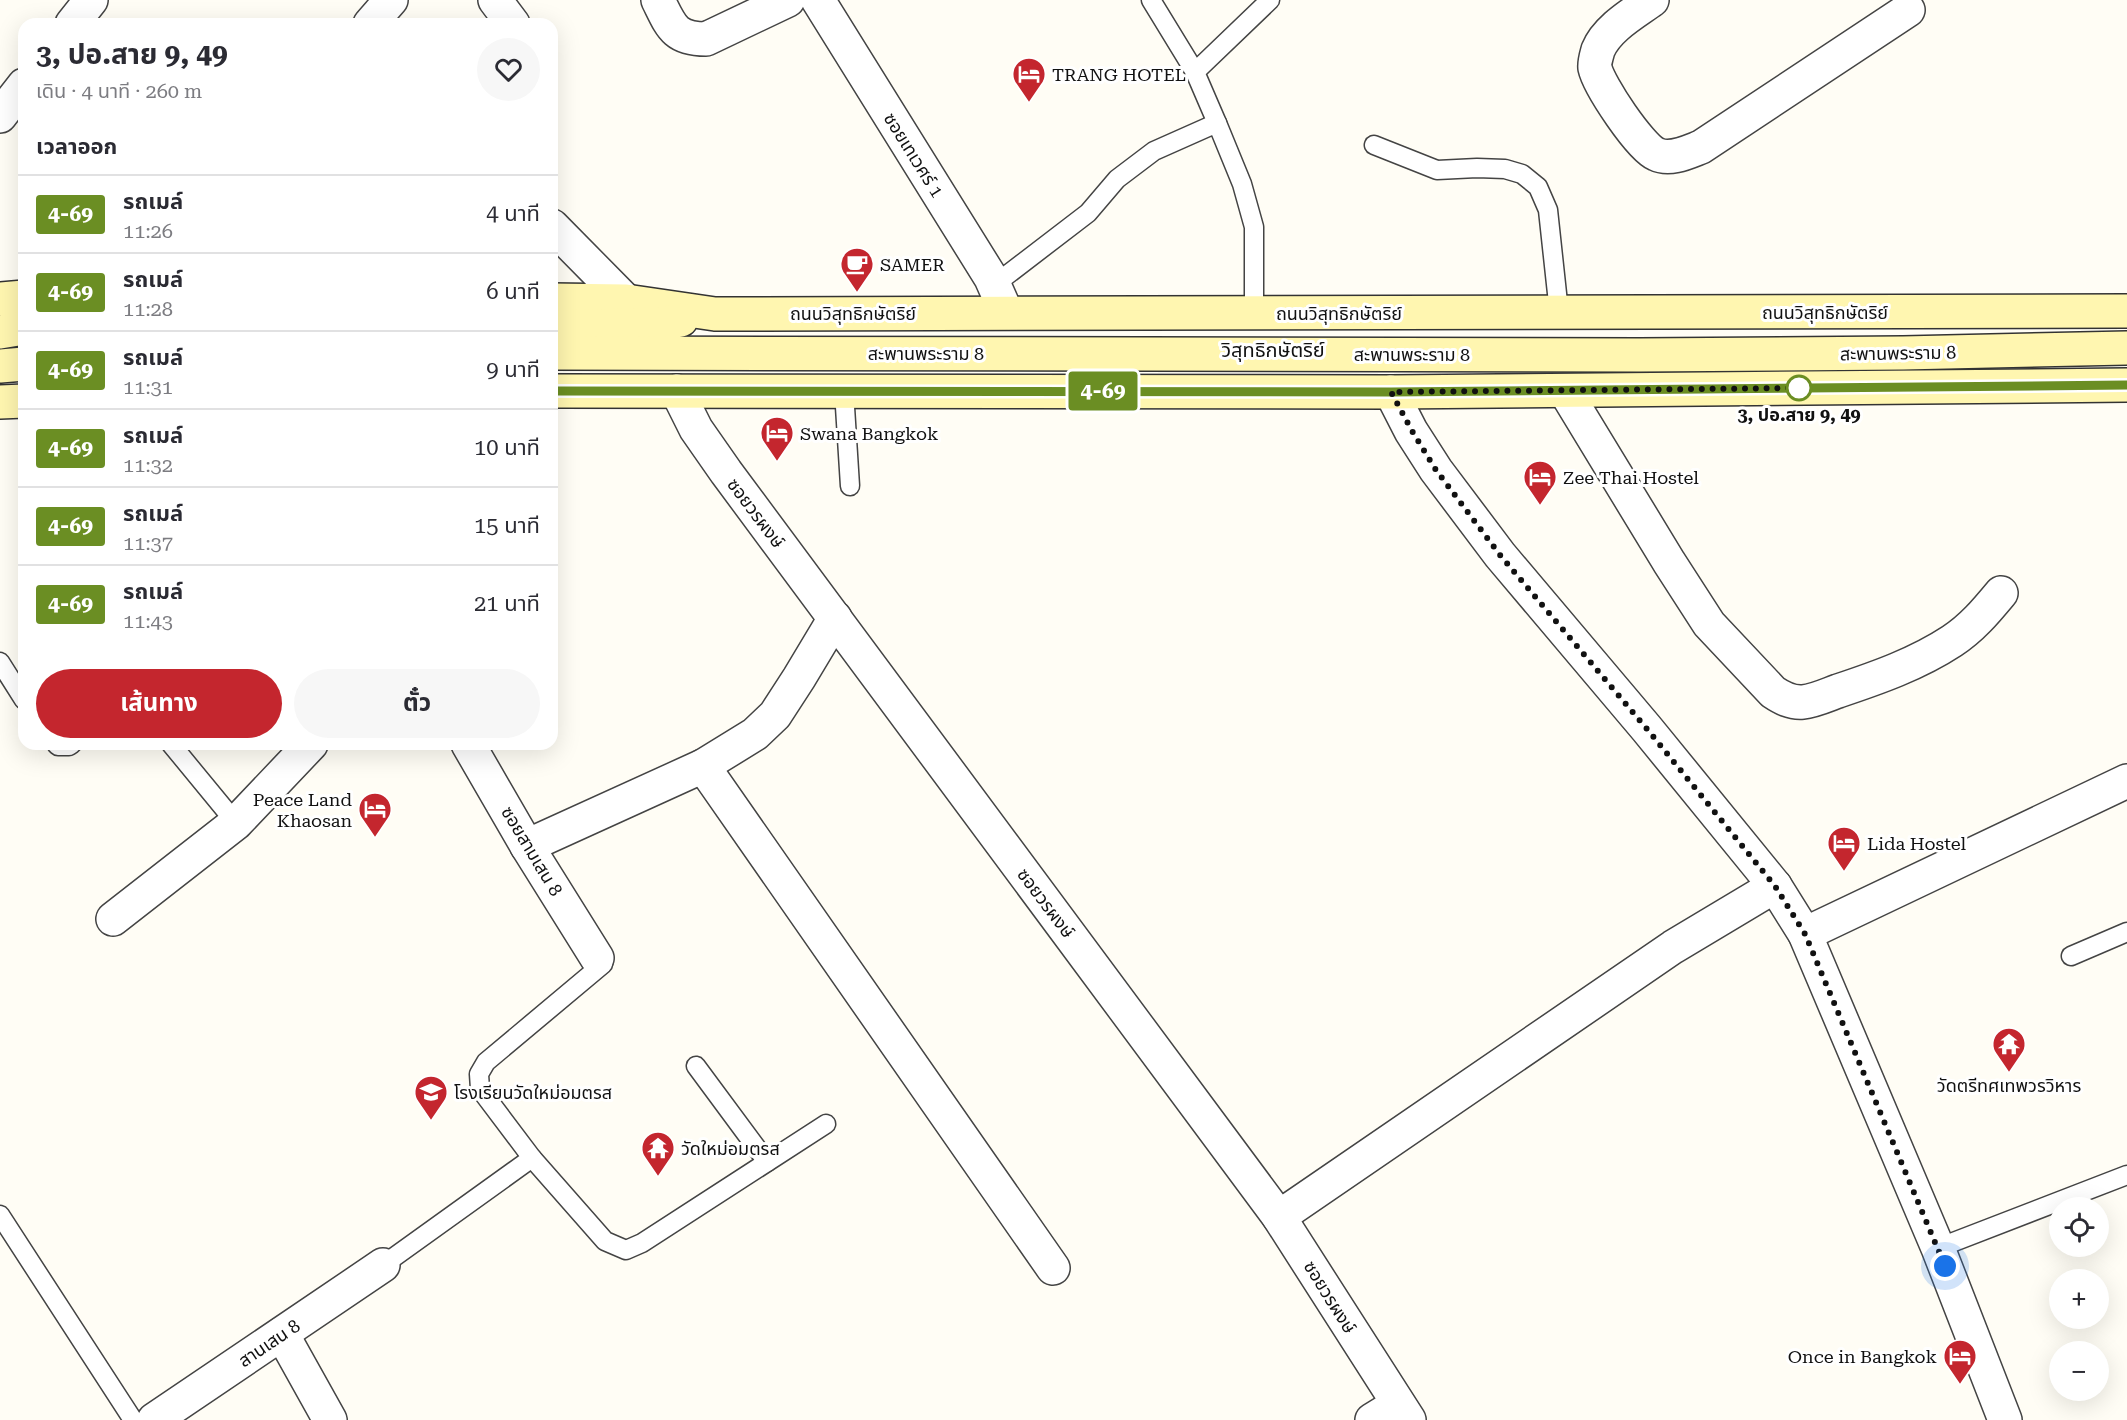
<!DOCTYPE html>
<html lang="th">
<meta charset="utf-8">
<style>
:root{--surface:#fff;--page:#f7f7f7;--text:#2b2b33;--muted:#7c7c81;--line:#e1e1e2;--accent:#c4262e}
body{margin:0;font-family:"Roboto Serif","Noto Sans Thai",serif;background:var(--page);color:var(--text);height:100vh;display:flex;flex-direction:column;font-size:22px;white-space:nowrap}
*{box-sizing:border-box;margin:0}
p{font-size:20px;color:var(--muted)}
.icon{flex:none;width:33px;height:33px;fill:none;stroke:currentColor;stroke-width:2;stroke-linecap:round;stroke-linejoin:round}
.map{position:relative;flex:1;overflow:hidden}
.side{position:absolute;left:18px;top:18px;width:540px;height:732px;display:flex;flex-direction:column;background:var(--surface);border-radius:18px;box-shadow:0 6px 24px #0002}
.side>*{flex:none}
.badge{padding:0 12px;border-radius:4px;font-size:21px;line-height:39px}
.controls{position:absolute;left:2049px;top:1197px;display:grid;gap:12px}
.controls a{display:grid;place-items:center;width:60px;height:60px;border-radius:50%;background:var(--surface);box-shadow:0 6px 24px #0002;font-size:30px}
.you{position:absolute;width:30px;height:30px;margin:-15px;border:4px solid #fff;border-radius:50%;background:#1a73e8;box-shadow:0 0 0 9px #1a73e833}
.map>.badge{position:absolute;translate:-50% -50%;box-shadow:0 0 0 3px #fff}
h2{padding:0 18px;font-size:22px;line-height:54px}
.round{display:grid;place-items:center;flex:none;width:63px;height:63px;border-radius:32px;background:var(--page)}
.headline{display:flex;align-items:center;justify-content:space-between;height:102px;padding:0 18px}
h1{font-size:28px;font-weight:700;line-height:45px}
.button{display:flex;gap:12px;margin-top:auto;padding:12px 18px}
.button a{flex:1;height:69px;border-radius:36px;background:var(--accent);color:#fff;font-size:24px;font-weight:700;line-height:69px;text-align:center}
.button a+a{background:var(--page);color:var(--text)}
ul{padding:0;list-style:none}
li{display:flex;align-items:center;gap:18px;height:78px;padding:0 18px;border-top:2px solid var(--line)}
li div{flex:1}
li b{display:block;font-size:22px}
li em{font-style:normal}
li .badge{min-width:66px;font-weight:700;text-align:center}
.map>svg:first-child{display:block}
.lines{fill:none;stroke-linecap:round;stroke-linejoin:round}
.lane-casing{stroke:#444;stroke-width:21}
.street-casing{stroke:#444;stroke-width:36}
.secondary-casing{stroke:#333;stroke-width:36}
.lane{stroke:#fff;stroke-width:18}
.street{stroke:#fff;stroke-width:33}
.secondary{stroke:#fff6b0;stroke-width:33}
.line-casing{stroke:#fff;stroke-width:14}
.line{stroke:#6b8e23;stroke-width:9}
.walk{stroke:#111;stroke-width:6;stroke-dasharray:0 10.8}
.stop-dot{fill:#fff;stroke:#6b8e23;stroke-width:3}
.labels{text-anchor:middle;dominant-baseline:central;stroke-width:6;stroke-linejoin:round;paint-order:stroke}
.poi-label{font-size:18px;fill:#111;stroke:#fff;text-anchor:start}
.street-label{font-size:18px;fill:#111;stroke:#fff}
.stop-label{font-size:18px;font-weight:bold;fill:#111;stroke:#fff}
.neighbourhood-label{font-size:20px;fill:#111;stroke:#fff}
</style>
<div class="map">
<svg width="2127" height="1420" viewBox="0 0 2127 1420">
<rect width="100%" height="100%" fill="#fffdf5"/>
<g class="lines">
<g class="lane-casing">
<g id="lane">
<polyline points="1151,0 1195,72"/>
<polyline points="1217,123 1195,72 1270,0"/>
<polyline points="1374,145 1437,170 1477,168 1505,169 1522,174 1538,187 1548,210 1559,312"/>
<polyline points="994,285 1088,213 1117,179 1154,151 1217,123 1242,184 1254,227 1254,313"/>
<polyline points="844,391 850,486"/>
<polyline points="0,662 24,700"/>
<polyline points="56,744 58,746 69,746 72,744"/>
<polyline points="171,744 236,823"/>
<polyline points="2071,956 2127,932"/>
<polyline points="696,1066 767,1162"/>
<polyline points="532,1158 605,1241 626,1250 642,1243 826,1124"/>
<polyline points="0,1215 133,1420"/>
<polyline points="1938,1248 2127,1175"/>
<polyline points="383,1265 532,1158 480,1089 479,1074 486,1062 603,964 597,958"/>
</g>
</g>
<g class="street-casing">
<g id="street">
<polyline points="495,0 513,24"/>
<path d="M658 0C671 26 674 39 706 39L788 0"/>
<polyline points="818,0 991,278 1006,312"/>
<path d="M1652 0C1634 13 1607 28 1598 50 1597 54 1594 63 1595 68 1599 86 1640 147 1656 154 1670 161 1688 152 1701 147L1908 10"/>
<polyline points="72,24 91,0"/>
<polyline points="370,24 391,0"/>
<polyline points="0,116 24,85"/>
<polyline points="552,226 626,301"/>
<polyline points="677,391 696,429 726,472 1279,1217 1409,1420"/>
<path d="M1565 391 1669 562 1709 624 1773 692C1782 698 1791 703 1803 702 1814 701 1827 695 1838 691 1877 678 1917 664 1952 641 1972 628 1986 611 2001 593"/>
<polyline points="1391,392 1411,431 1436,470 1500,555 1647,729 1775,886 1805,934 1938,1248 2005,1420"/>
<polyline points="468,744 527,846 597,958"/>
<polyline points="703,766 1053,1268"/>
<polyline points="527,846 703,766 755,734 775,715 799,678 835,618"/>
<polyline points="113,919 236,823 311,744"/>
<polyline points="1805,934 2127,781"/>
<polyline points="1279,1217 1673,947 1775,886"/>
<polyline points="282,1334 330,1420"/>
<polyline points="154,1420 383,1265"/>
<polyline points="1372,1420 1398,1404"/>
</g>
</g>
<g class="secondary-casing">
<g id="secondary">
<polyline points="0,299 24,297"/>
<polyline points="552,300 626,301 715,314 2127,311"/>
<polyline points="552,327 659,324 681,320"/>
<polyline points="0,332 24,328"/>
<polyline points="552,353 1640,355 1903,353 2127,348"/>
<polyline points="0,366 24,364"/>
<polyline points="552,391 1391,392 2127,385"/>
<polyline points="0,402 24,401"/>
</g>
</g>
<use href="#lane" class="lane"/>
<use href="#street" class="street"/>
<use href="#secondary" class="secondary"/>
</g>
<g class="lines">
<g class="line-casing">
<polyline id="line" points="552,391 1391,392 2127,385"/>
</g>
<use href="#line" class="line"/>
<polyline class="walk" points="1799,388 1391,392 1412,431 1436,470 1500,555 1647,729 1775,886 1805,934 1945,1266"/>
</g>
<defs>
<g id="hotel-pin" transform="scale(1.725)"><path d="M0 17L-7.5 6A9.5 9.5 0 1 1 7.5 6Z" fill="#c4262e" stroke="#fff"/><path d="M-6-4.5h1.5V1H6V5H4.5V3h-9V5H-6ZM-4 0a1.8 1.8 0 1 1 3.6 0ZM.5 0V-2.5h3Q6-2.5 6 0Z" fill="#fff"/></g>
<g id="cafe-pin" transform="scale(1.725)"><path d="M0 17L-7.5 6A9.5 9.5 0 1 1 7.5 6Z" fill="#c4262e" stroke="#fff"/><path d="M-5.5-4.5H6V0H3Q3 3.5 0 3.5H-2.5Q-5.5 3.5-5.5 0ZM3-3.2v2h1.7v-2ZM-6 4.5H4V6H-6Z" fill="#fff"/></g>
<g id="temple-pin" transform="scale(1.725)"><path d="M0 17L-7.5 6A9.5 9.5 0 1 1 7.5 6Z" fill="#c4262e" stroke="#fff"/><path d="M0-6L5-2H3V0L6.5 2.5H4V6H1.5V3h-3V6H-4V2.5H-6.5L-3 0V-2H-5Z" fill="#fff"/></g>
<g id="school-pin" transform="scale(1.725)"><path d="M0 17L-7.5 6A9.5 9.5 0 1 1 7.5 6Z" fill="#c4262e" stroke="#fff"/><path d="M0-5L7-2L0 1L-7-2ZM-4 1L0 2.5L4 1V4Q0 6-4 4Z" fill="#fff"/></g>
</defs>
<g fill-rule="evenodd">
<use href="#hotel-pin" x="1029" y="74"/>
<use href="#cafe-pin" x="857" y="264"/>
<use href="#hotel-pin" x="777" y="433"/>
<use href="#hotel-pin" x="1540" y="477"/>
<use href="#hotel-pin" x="375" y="809"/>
<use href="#hotel-pin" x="1844" y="843"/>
<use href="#temple-pin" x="2009" y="1044"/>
<use href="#school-pin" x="431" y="1092"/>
<use href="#temple-pin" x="658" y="1148"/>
<use href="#hotel-pin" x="1960" y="1356"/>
</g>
<circle class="stop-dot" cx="1799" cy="388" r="12"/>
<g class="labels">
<g class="poi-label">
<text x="1052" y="74">TRANG HOTEL</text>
<text x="880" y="264">SAMER</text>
<text x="800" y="433">Swana Bangkok</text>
<text x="1563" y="477">Zee Thai Hostel</text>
<text x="352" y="799" text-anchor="end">Peace Land<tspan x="352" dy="21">Khaosan</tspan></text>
<text x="1867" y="843">Lida Hostel</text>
<text x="2009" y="1085" text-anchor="middle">วัดตรีทศเทพวรวิหาร</text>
<text x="454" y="1092">โรงเรียนวัดใหม่อมตรส</text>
<text x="681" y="1148">วัดใหม่อมตรส</text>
<text x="1937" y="1356" text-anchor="end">Once in Bangkok</text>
</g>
<g class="street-label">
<text transform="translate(914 155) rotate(58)">ซอยเทเวศร์ 1</text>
<text x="1825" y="312">ถนนวิสุทธิกษัตริย์</text>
<text x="853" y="313">ถนนวิสุทธิกษัตริย์</text>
<text x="1339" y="313">ถนนวิสุทธิกษัตริย์</text>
<text x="926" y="353">สะพานพระราม 8</text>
<text transform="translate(1898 353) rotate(-1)">สะพานพระราม 8</text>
<text x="1412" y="354">สะพานพระราม 8</text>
<text transform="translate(756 513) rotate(53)">ซอยวรผงษ์</text>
<text transform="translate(532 851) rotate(59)">ซอยสามเสน 8</text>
<text transform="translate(1046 903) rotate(53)">ซอยวรผงษ์</text>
<text transform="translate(1330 1297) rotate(58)">ซอยวรผงษ์</text>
<text transform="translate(269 1343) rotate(-34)">สานเสน 8</text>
</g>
<g class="stop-label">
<text x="1799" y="414">3, ปอ.สาย 9, 49</text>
</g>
<g class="neighbourhood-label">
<text x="1273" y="350">วิสุทธิกษัตริย์</text>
</g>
</g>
</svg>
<div class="controls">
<a><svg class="icon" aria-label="locate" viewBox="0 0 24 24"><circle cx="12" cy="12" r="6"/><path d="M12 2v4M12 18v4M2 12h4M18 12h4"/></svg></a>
<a>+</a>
<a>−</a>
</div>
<div class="you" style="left:1945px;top:1266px"></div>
<b class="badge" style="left:1103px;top:391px;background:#6b8e23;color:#fff">4-69</b>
<section class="side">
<div class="headline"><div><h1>3, ปอ.สาย 9, 49</h1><p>เดิน · 4 นาที · 260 m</p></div><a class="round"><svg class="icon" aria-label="heart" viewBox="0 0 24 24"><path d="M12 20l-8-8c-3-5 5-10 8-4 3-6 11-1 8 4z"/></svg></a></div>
<h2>เวลาออก</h2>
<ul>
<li><span class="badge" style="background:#6b8e23;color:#fff">4-69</span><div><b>รถเมล์</b><p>11:26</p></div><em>4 นาที</em></li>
<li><span class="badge" style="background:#6b8e23;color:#fff">4-69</span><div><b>รถเมล์</b><p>11:28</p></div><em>6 นาที</em></li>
<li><span class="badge" style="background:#6b8e23;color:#fff">4-69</span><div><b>รถเมล์</b><p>11:31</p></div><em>9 นาที</em></li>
<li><span class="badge" style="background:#6b8e23;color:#fff">4-69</span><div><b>รถเมล์</b><p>11:32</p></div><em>10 นาที</em></li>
<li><span class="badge" style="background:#6b8e23;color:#fff">4-69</span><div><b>รถเมล์</b><p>11:37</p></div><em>15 นาที</em></li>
<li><span class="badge" style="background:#6b8e23;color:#fff">4-69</span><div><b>รถเมล์</b><p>11:43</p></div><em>21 นาที</em></li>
</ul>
<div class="button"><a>เส้นทาง</a><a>ตั๋ว</a></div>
</section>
</div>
